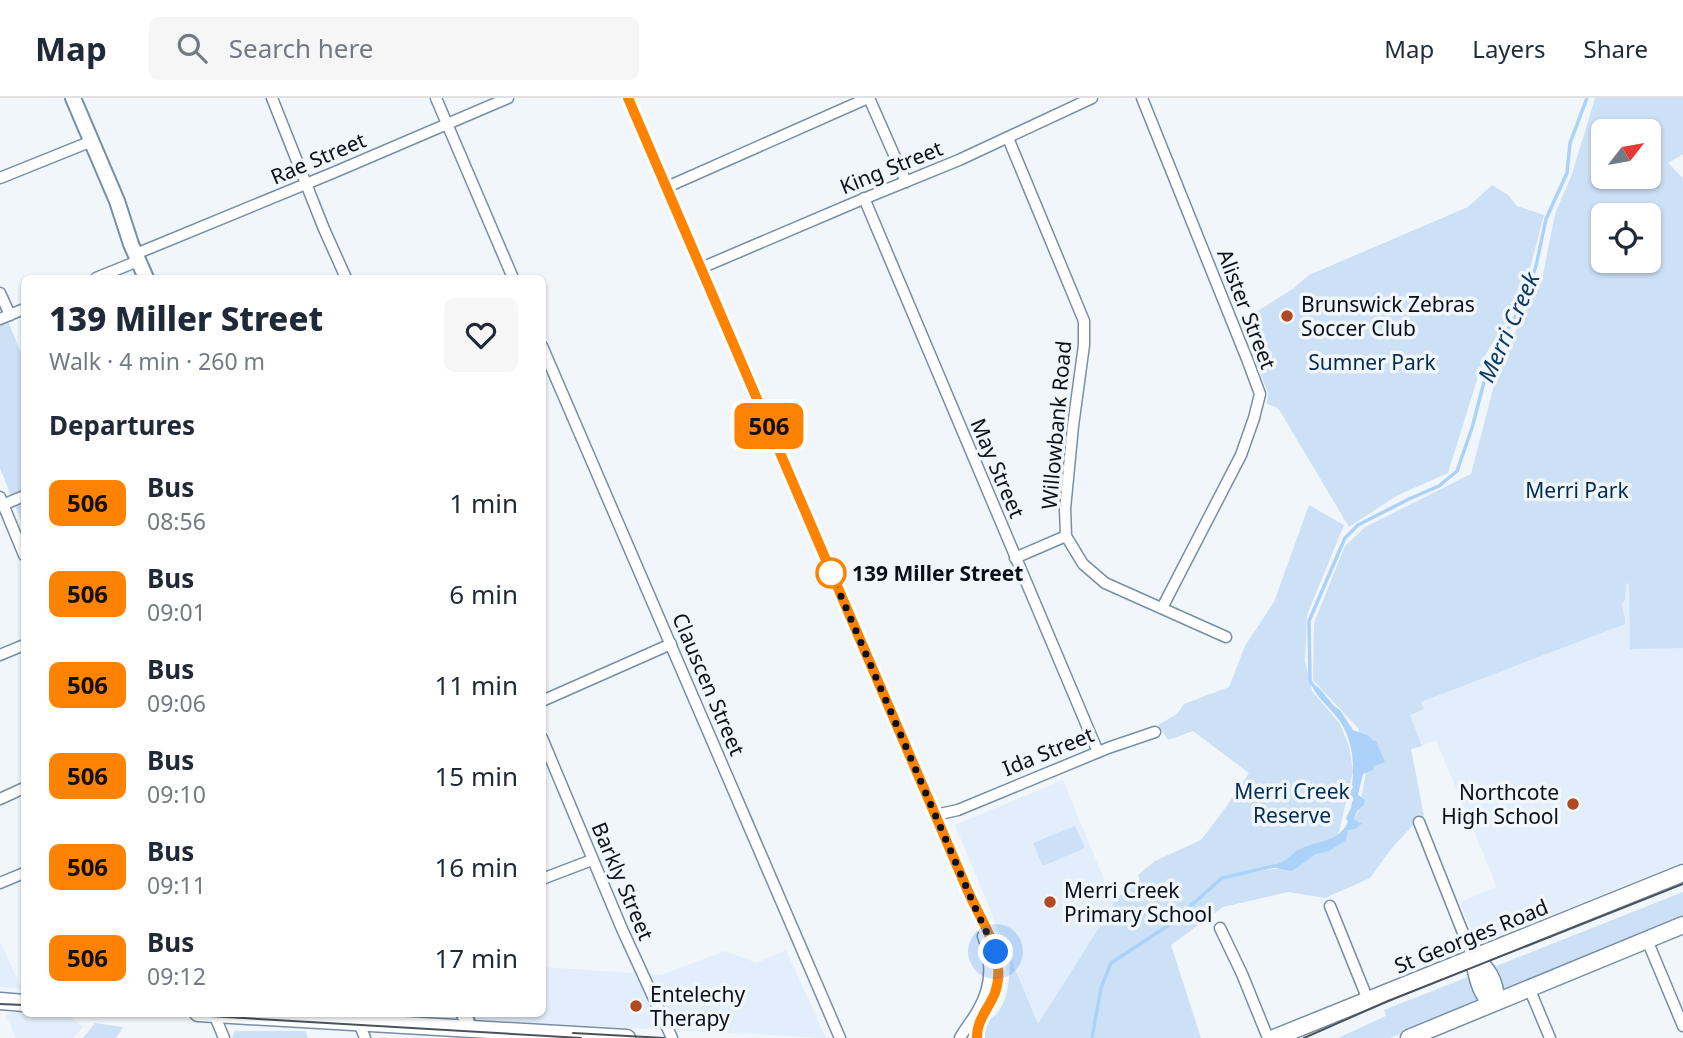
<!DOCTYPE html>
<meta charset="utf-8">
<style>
:root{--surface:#fff;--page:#f6f6f7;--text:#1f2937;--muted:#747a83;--line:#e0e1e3}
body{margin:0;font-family:"Noto Sans",sans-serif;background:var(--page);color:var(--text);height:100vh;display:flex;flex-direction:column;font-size:26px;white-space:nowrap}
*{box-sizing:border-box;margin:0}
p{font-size:23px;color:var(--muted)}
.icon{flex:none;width:38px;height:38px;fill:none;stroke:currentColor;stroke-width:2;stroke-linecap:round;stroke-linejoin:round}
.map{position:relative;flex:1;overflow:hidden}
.side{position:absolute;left:21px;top:177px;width:525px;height:742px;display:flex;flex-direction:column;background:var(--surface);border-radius:10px;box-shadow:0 2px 5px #0004}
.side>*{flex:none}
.badge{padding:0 14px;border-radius:10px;font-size:24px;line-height:46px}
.needle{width:46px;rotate:59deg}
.controls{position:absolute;left:1591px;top:21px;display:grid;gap:14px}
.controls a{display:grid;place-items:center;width:70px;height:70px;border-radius:10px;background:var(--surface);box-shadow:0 2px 5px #0004;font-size:35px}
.you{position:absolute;width:35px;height:35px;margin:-18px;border:5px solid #fff;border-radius:50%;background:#1a73e8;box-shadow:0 0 0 10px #1a73e833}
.map>.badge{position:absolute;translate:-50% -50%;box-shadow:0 0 0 4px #fff}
h2{padding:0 28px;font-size:26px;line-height:63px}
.round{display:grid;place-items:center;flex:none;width:74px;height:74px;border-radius:10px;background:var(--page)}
.headline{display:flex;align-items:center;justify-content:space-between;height:119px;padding:0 28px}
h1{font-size:33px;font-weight:800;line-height:52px}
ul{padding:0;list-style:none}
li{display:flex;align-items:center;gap:21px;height:91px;padding:0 28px}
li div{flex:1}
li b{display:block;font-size:26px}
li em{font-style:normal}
li .badge{min-width:77px;font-weight:700;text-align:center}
header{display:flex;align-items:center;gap:42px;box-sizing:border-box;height:98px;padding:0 35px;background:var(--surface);border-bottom:2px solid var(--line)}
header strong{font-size:33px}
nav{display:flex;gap:38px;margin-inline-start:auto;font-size:24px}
.search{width:490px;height:63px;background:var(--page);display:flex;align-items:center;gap:18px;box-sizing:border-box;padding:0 24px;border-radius:10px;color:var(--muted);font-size:26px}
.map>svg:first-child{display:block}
.built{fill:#e2eefb}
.green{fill:#cce0f6;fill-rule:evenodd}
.water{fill:#acd2f9}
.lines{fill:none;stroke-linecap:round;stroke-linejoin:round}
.stream{stroke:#acd2f9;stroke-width:3.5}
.minor-casing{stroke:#778ea7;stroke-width:13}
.secondary-casing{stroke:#778ea7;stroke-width:18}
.trunk-casing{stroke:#778ea7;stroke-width:19}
.minor{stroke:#fff;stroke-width:10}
.secondary{stroke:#fff;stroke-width:14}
.trunk{stroke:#fff;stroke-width:16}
.tram{stroke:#4b535a;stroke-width:2}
.line-casing{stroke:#fff;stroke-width:16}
.line{stroke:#ff8200;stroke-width:10}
.walk{stroke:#081119;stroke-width:7;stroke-dasharray:0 12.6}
.poi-dot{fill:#b04a22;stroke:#f1f6fb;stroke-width:2.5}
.stop-dot{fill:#fff;stroke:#ff8200;stroke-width:3.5}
.labels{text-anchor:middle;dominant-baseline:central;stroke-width:7;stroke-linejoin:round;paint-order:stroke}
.street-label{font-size:21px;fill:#081119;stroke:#f1f6fb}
.poi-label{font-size:21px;fill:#081119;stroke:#f1f6fb;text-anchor:start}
.park-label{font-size:21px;fill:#002c54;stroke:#f1f6fb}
.stop-label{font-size:21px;font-weight:bold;fill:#081119;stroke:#f1f6fb;text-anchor:start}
.water-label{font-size:23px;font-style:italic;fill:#0b3962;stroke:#f1f6fb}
</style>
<header>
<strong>Map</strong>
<div class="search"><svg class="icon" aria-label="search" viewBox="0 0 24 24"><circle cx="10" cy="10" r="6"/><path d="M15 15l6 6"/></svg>Search here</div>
<nav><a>Map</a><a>Layers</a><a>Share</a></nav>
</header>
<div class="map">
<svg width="1683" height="940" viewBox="0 0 1683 940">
<rect width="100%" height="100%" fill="#f1f6fb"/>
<g class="built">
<polygon points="1625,485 1683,485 1683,764 1477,847 1460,804 1497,789 1436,642 1422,648 1410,617 1423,611 1421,604 1622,515 1622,504 1625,502"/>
<polygon points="1063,682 1114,806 1038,926 955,727"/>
<polygon points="0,844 22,891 0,889"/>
<polygon points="786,852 826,940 347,915 542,915 543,869 661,877 725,853 757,865"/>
<polygon points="14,914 69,917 83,929 73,940 16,940 6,917"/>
</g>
<g class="green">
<path d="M1595 0H1683V56L1668 65 1683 80V550L1630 551 1629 486 1626 485 1625 502 1622 505C1622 513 1626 518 1625 526L1421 604 1424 611 1410 617 1422 648 1411 651 1424 718 1414 726 1391 751 1370 780 1325 800 1288 794 1223 809 1171 847 1201 940H983L984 924C989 921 995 919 998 914 1009 900 1010 876 1010 859L1038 926 1114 806 1112 802 1140 783 1138 777 1155 763 1201 742 1226 709 1249 675 1193 633 1168 642 1158 627 1177 616 1184 606 1229 589 1245 548 1274 504 1309 407 1344 427 1307 517 1305 563 1312 593 1340 626 1349 648 1353 673 1339 734 1330 747 1295 764 1243 776 1293 768 1343 742 1359 712 1368 663 1358 630 1313 582 1314 525 1345 448 1365 429 1471 376 1500 264 1542 181 1555 116 1572 76ZM1603 33H1648V79H1603ZM1603 117H1648V163H1603Z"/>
<polygon points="1492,87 1508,97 1517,108 1544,117 1528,178 1519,203 1484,259 1448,375 1398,397 1349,429 1280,313 1276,309 1267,306 1268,295 1252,254 1262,248 1253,237 1245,221 1294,190 1309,177 1468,109"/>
<polygon points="0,204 24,262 24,430 0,370"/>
<polygon points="1075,728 1085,750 1043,768 1033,745"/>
<polygon points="1683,794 1683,822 1501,895 1491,870"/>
<polygon points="1473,877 1482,903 1390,940 1338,940 1386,918 1384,912"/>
<polygon points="95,925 123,929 116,940 83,940"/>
<polygon points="235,933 305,933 308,940 232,940"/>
</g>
<path class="water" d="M1310 583 1321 592 1334 608 1340 612 1353 632 1369 638 1372 642 1376 643 1385 664 1374 668 1373 672 1363 676 1358 697 1365 702 1364 707 1357 713 1354 721 1359 725 1364 724 1355 731 1348 732 1346 742 1329 753 1316 756 1292 773 1270 769C1277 766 1285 763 1291 758 1298 752 1291 755 1300 751 1318 742 1338 745 1348 724L1346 720 1351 710 1353 699 1350 698C1356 672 1354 639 1336 618 1326 606 1315 598 1310 583Z"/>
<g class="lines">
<g class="stream">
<polyline points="1312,586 1310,583 1309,523 1345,440 1358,427 1409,401 1439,388 1457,373 1472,330 1490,261 1521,209 1536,168 1546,121 1567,75 1570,45 1587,0"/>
<polyline points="1092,940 1101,890 1111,865 1169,827 1222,780 1274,768"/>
</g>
<g class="minor-casing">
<g id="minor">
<polyline points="272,0 324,131 346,180"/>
<polyline points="436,0 513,180"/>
<path d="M627 0 977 814C993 844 1008 869 991 904 985 916 976 926 977 940"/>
<polyline points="869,0 906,84"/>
<polyline points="1142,0 1247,261 1260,296 1254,320 1241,357 1162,510"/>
<polyline points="1008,40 1084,223 1084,247 1073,328 1065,411 1066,438 1083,466 1105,485 1226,539"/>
<polyline points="0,80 92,43"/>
<polyline points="667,89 868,0"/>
<polyline points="864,100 1098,654"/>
<polyline points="143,153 335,74 508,0"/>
<polyline points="701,170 856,104 959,62 1092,0"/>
<polyline points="96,180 138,163"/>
<polyline points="0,195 10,217"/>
<polyline points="0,221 24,211"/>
<polyline points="542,248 840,940"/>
<polyline points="0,399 24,457"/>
<polyline points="0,408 24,398"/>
<polyline points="1015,460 1066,438"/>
<polyline points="0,557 24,547"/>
<polyline points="542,603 671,546"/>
<polyline points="542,640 622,831 672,940"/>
<polyline points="0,701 24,690"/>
<polyline points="935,717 958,712 1108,650 1155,634"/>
<polyline points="1419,724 1473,860"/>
<polyline points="542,781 592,762"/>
<polyline points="0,785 24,775"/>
<polyline points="1330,808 1368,902"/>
<polyline points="1220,830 1242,876 1268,940"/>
<polyline points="1647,842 1683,928"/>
<polyline points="1529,890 1550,940"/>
<polyline points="214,916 224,940"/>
<polyline points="359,925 365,940"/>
<path d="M960 940C965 930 973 922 978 912 992 889 992 863 983 838"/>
</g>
</g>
<g class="secondary-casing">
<g id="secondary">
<polyline points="73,0 117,103 131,146 146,180"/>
<polyline points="464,915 469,931"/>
</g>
</g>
<g class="trunk-casing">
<g id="trunk">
<path d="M1473 860C1488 869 1496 886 1496 903"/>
<path d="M1473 860C1477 875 1479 895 1492 905"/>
<polyline points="0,903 24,905"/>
<polyline points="198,915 627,940"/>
<polyline points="1274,940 1683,775"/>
<polyline points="1409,940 1683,827"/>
</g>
</g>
<use href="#minor" class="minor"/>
<use href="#secondary" class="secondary"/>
<use href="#trunk" class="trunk"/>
<g class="tram">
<polyline points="0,906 24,907"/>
<polyline points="159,915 581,940"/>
<polyline points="573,935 664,940"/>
<polyline points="1304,940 1388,903 1683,786"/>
</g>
</g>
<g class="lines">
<g class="line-casing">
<path id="line" d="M628 0 967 791C981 824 1008 857 995 895 989 910 976 923 977 940"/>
</g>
<use href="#line" class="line"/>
<polyline class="walk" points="831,475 977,814 996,854"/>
</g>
<g class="poi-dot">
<circle cx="1287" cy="218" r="7"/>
<circle cx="1573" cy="706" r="7"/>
<circle cx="1050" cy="804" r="7"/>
<circle cx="636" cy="908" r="7"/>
</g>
<circle class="stop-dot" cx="831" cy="475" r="14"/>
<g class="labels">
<g class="street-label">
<text transform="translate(318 60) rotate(-23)">Rae Street</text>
<text transform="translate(891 69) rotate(-22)">King Street</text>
<text transform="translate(1247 211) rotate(69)">Alister Street</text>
<text transform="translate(1056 327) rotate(-85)">Willowbank Road</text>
<text transform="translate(998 370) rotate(67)">May Street</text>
<text transform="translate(709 586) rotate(67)">Clauscen Street</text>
<text transform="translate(1048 653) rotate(-22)">Ida Street</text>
<text transform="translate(623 783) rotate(67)">Barkly Street</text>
<text transform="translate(1471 838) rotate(-22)">St Georges Road</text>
</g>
<g class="poi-label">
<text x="1301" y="206">Brunswick Zebras<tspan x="1301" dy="24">Soccer Club</tspan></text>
<text x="1559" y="694" text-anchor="end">Northcote<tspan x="1559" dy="24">High School</tspan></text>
<text x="1064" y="792">Merri Creek<tspan x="1064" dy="24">Primary School</tspan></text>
<text x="650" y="896">Entelechy<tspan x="650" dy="24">Therapy</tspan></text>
</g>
<g class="park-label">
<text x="1372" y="264">Sumner Park</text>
<text x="1577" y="392">Merri Park</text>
<text x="1292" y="693">Merri Creek<tspan x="1292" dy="24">Reserve</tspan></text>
</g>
<g class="stop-label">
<text x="852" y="475">139 Miller Street</text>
</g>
<g class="water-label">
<text transform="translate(1508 229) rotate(-66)">Merri Creek</text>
</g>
</g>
</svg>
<div class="controls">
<a><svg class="needle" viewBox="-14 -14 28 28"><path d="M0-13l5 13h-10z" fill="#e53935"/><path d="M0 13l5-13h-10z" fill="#747a83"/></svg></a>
<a><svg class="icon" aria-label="locate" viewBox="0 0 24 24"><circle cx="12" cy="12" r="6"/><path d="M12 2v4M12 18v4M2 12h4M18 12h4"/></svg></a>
</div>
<div class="you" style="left:996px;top:854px"></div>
<b class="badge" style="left:769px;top:328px;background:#ff8200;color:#111">506</b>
<section class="side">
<div class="headline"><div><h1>139 Miller Street</h1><p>Walk · 4 min · 260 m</p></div><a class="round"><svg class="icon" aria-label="heart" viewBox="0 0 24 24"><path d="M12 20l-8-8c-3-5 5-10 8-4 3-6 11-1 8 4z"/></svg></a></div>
<h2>Departures</h2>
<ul>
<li><span class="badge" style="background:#ff8200;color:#111">506</span><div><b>Bus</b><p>08:56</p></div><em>1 min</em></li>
<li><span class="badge" style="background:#ff8200;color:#111">506</span><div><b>Bus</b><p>09:01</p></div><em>6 min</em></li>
<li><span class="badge" style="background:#ff8200;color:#111">506</span><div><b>Bus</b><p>09:06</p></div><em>11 min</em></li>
<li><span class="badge" style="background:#ff8200;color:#111">506</span><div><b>Bus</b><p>09:10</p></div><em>15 min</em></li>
<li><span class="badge" style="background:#ff8200;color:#111">506</span><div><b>Bus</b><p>09:11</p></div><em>16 min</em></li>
<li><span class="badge" style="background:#ff8200;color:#111">506</span><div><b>Bus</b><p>09:12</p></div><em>17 min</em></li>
</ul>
</section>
</div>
